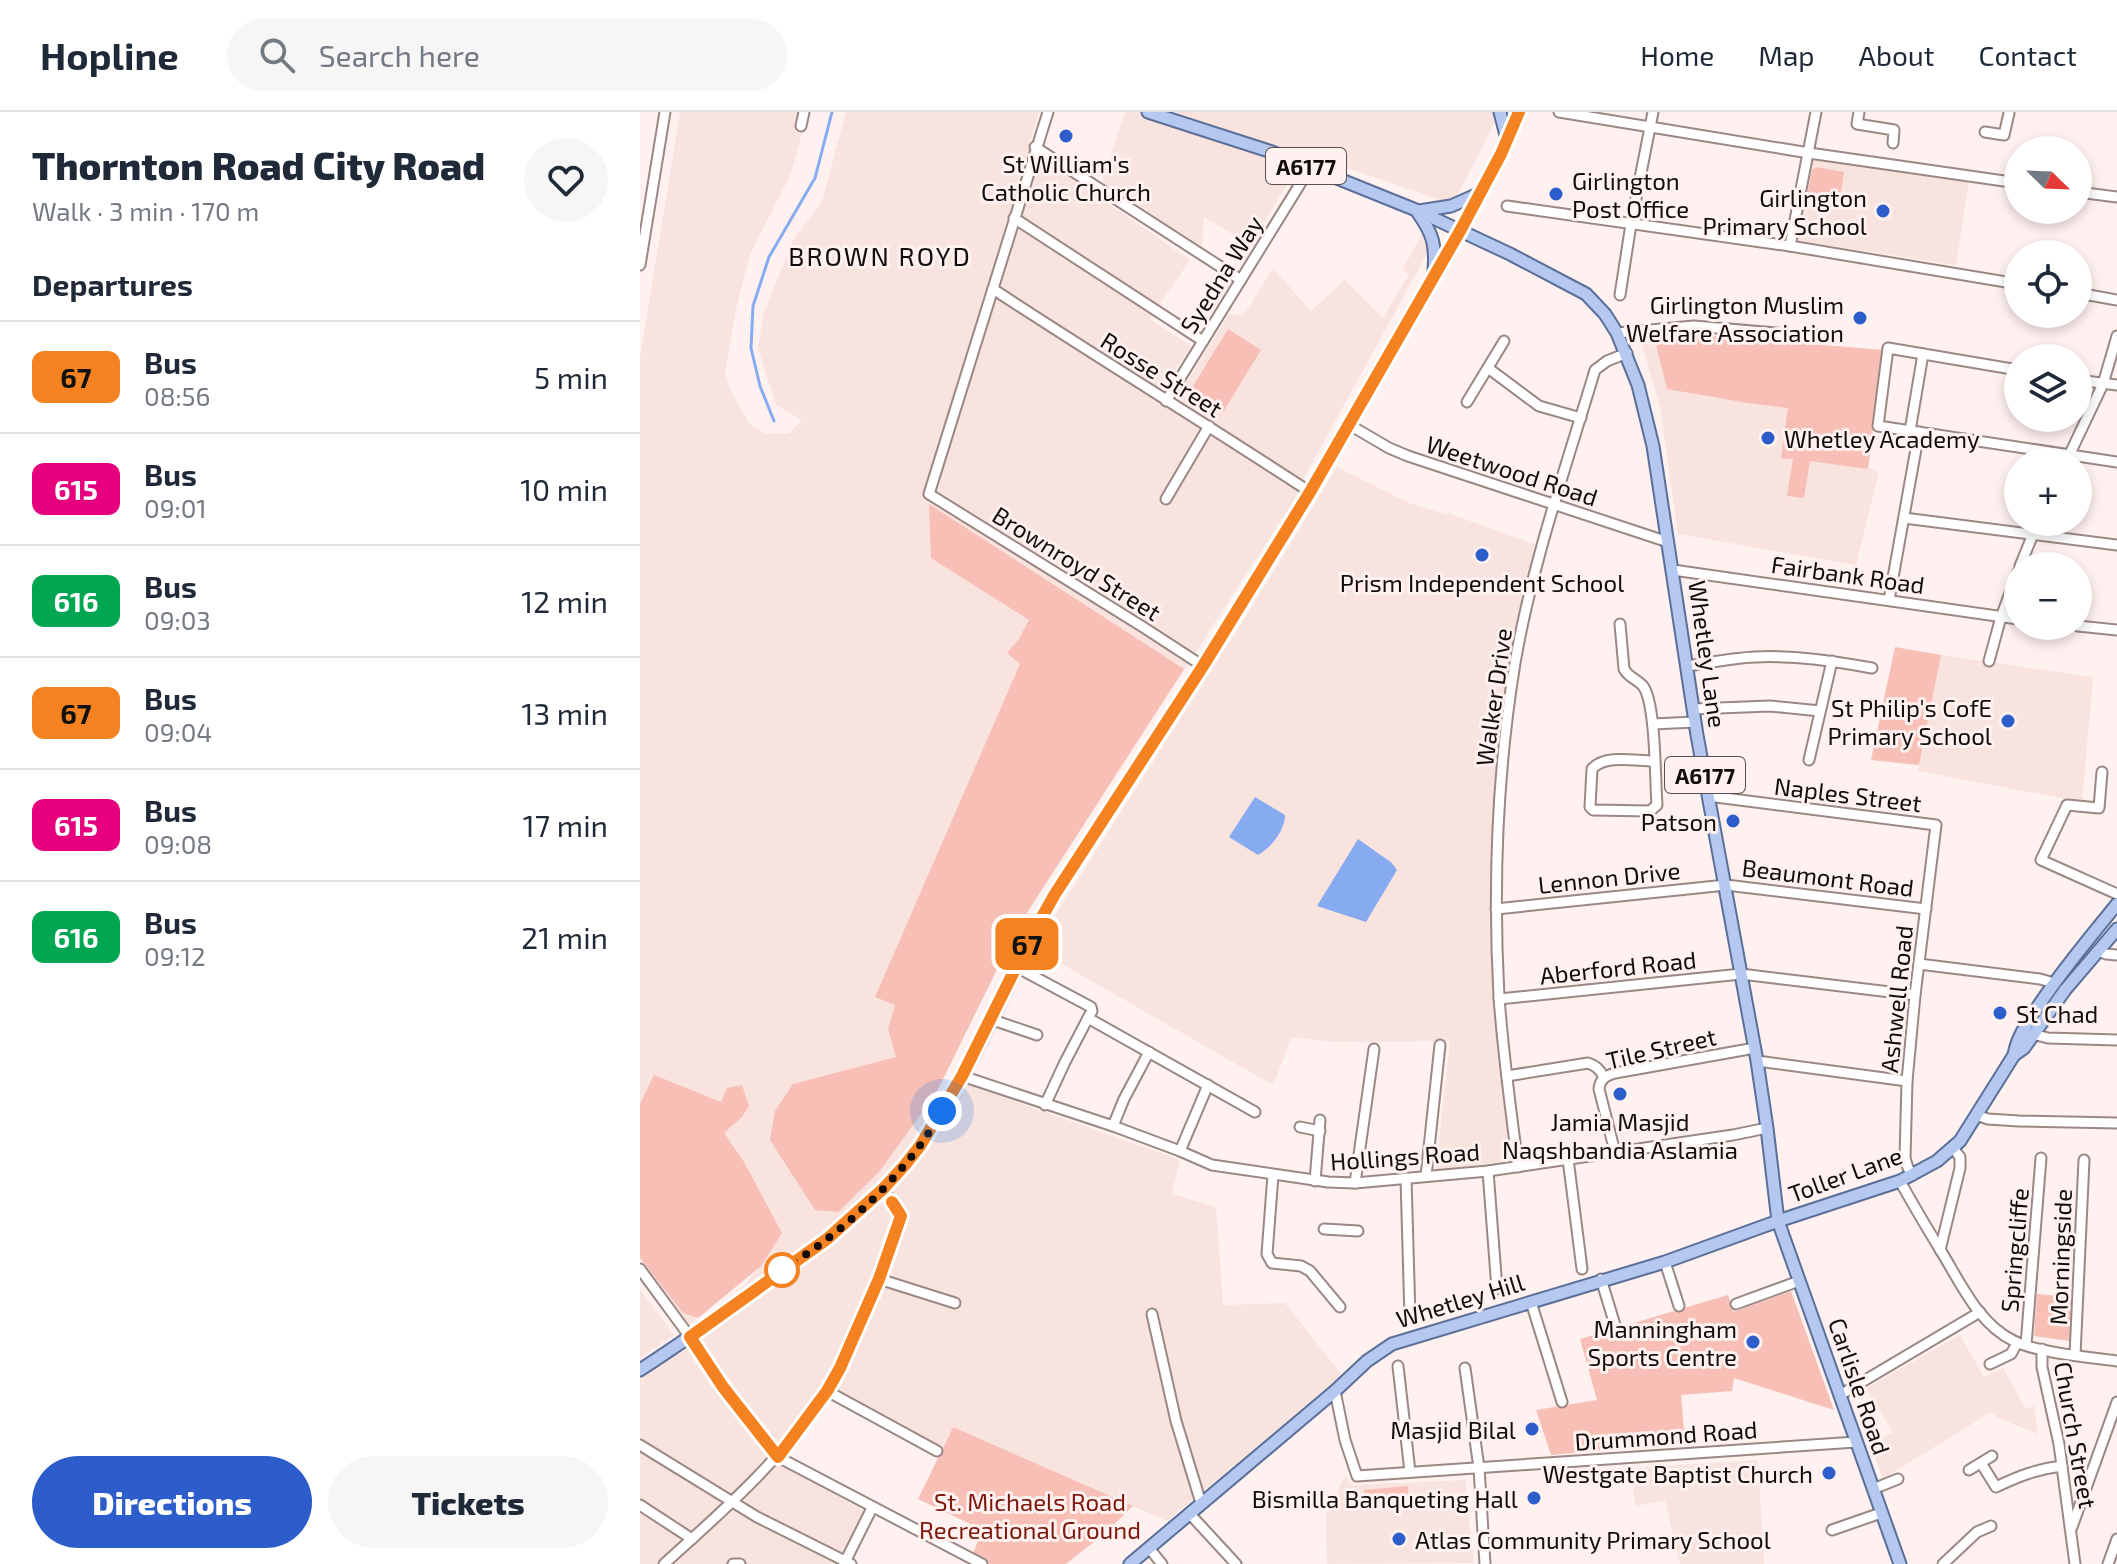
<!DOCTYPE html>
<meta charset="utf-8">
<style>
:root{--surface:#fff;--page:#f6f6f7;--text:#1f2937;--muted:#747a83;--line:#e0e1e3;--accent:#2c5dcb}
body{margin:0;font-family:"Exo 2",sans-serif;background:var(--page);color:var(--text);height:100vh;display:flex;flex-direction:column;font-size:30px;white-space:nowrap}
*{box-sizing:border-box;margin:0}
p{font-size:26px;color:var(--muted)}
.icon{flex:none;width:44px;height:44px;fill:none;stroke:currentColor;stroke-width:2;stroke-linecap:round;stroke-linejoin:round}
.map{position:relative;flex:1;overflow:hidden}
.details{display:flex;flex-direction:column;background:var(--surface);width:640px}
.details>*{flex:none}
.badge{padding:0 16px;border-radius:12px;font-size:28px;line-height:52px}
.needle{width:52px;rotate:113deg}
.tools{position:absolute;left:1364px;top:24px;display:grid;gap:16px}
.tools a{display:grid;place-items:center;width:88px;height:88px;border-radius:50%;background:var(--surface);box-shadow:0 4px 12px #0003;font-size:40px}
.you{position:absolute;width:40px;height:40px;margin:-20px;border:6px solid #fff;border-radius:50%;background:#1a73e8;box-shadow:0 0 0 12px #1a73e833}
.map>.badge{position:absolute;translate:-50% -50%;box-shadow:0 0 0 4px #fff}
h2{padding:0 32px;font-size:30px;line-height:72px}
.round{display:grid;place-items:center;flex:none;width:84px;height:84px;border-radius:42px;background:var(--page)}
.overview{display:flex;align-items:center;justify-content:space-between;height:136px;padding:0 32px}
h1{font-size:38px;font-weight:800;line-height:60px}
.cta{display:flex;gap:16px;margin-top:auto;padding:16px 32px}
.cta a{flex:1;height:92px;border-radius:48px;background:var(--accent);color:#fff;font-size:32px;font-weight:800;line-height:92px;text-align:center}
.cta a+a{background:var(--page);color:var(--text)}
ul{padding:0;list-style:none}
li{display:flex;align-items:center;gap:24px;height:112px;padding:0 32px;border-top:2px solid var(--line)}
li div{flex:1}
li b{display:block;font-size:30px}
li em{font-style:normal}
li .badge{min-width:88px;font-weight:700;text-align:center}
header{display:flex;align-items:center;gap:48px;box-sizing:border-box;height:112px;padding:0 40px;background:var(--surface);border-bottom:2px solid var(--line)}
header strong{font-size:38px}
nav{display:flex;gap:44px;margin-inline-start:auto;font-size:28px}
.search{width:560px;height:72px;background:var(--page);display:flex;align-items:center;gap:20px;box-sizing:border-box;padding:0 28px;border-radius:44px;color:var(--muted);font-size:30px}
main{display:flex;flex:1;min-height:0}
.map>svg:first-child{display:block}
.built{fill:#f9e3de}
.green{fill:#f7bfb5}
.water{fill:#87abf1}
.lines{fill:none;stroke-linecap:round;stroke-linejoin:round}
.stream{stroke:#87abf1;stroke-width:3}
.minor-casing{stroke:#9b8884;stroke-width:13}
.major-casing{stroke:#5b6f98;stroke-width:15}
.minor{stroke:#fff;stroke-width:9}
.major{stroke:#b5c8ef;stroke-width:11}
.line-casing{stroke:#fff;stroke-width:18}
.line{stroke:#f58220;stroke-width:12}
.walk{stroke:#120c0a;stroke-width:8;stroke-dasharray:0 14.4}
.poi-dot{fill:#2c5dcb;stroke:#fef1ef;stroke-width:3}
.stop-dot{fill:#fff;stroke:#f58220;stroke-width:4}
.labels{text-anchor:middle;dominant-baseline:central;stroke-width:6;stroke-linejoin:round;paint-order:stroke}
.shield{fill:#fef1ef;stroke:#59514f;stroke-width:2}
.shield-label{font-size:22px;font-weight:bold;fill:#120c0a}
.poi-label{font-size:24px;fill:#120c0a;stroke:#fef1ef;text-anchor:end}
.street-label{font-size:24px;fill:#120c0a;stroke:#fef1ef}
.park-label{font-size:24px;fill:#7d160b;stroke:#fef1ef}
.neighbourhood-label{font-size:26px;letter-spacing:2px;fill:#120c0a;stroke:#fef1ef}
</style>
<header>
<strong>Hopline</strong>
<div class="search"><svg class="icon" aria-label="search" viewBox="0 0 24 24"><circle cx="10" cy="10" r="6"/><path d="M15 15l6 6"/></svg>Search here</div>
<nav><a>Home</a><a>Map</a><a>About</a><a>Contact</a></nav>
</header>
<main>
<section class="details">
<div class="overview"><div><h1>Thornton Road City Road</h1><p>Walk · 3 min · 170 m</p></div><a class="round"><svg class="icon" aria-label="heart" viewBox="0 0 24 24"><path d="M12 20l-8-8c-3-5 5-10 8-4 3-6 11-1 8 4z"/></svg></a></div>
<h2>Departures</h2>
<ul>
<li><span class="badge" style="background:#f58220;color:#111">67</span><div><b>Bus</b><p>08:56</p></div><em>5 min</em></li>
<li><span class="badge" style="background:#e6007e;color:#fff">615</span><div><b>Bus</b><p>09:01</p></div><em>10 min</em></li>
<li><span class="badge" style="background:#00a651;color:#fff">616</span><div><b>Bus</b><p>09:03</p></div><em>12 min</em></li>
<li><span class="badge" style="background:#f58220;color:#111">67</span><div><b>Bus</b><p>09:04</p></div><em>13 min</em></li>
<li><span class="badge" style="background:#e6007e;color:#fff">615</span><div><b>Bus</b><p>09:08</p></div><em>17 min</em></li>
<li><span class="badge" style="background:#00a651;color:#fff">616</span><div><b>Bus</b><p>09:12</p></div><em>21 min</em></li>
</ul>
<div class="cta"><a>Directions</a><a>Tickets</a></div>
</section>
<div class="map">
<svg width="1477" height="1452" viewBox="0 0 1477 1452">
<rect width="100%" height="100%" fill="#fef1ef"/>
<g class="built">
<polygon points="40,0 168,0 150,64 110,142 97,193 85,260 91,280 109,311 126,322 149,321 162,308 136,293 118,237 124,200 154,126 182,90 206,0 399,0 388,36 550,148 510,207 551,234 522,279 541,292 540,281 589,202 601,204 607,198 633,156 671,199 705,168 743,206 769,162 762,158 782,122 786,127 789,134 787,142 666,362 653,390 379,813 297,980 326,972 540,1048 532,1082 576,1095 583,1193 645,1191 702,1263 527,1409 313,1315 297,1342 179,1280 127,1345 224,1399 199,1452 0,1452 0,1265 61,1224 117,1158 49,1213 0,1146 0,246"/>
<polygon points="485,0 860,0 813,92 666,42 610,133 564,105 562,135 462,69"/>
<polygon points="1172,48 1329,69 1316,153 1156,128"/>
<polygon points="1047,222 1243,238 1228,356 1239,360 1216,453 1038,422 1020,294 1001,230"/>
<polygon points="697,355 769,391 807,403 808,401 896,433 866,586 853,703 850,814 858,941 870,1049 796,1058 810,929 693,930 652,925 633,973 394,836 610,498"/>
<polygon points="1301,543 1453,565 1442,690 1278,659"/>
<polygon points="0,1177 34,1223 0,1246"/>
<polygon points="1320,1223 1344,1265 1363,1256 1386,1297 1394,1294 1398,1322 1358,1306 1351,1300 1243,1367 1230,1332 1253,1320 1225,1277"/>
<polygon points="1118,1348 1124,1452 1040,1452 1025,1389 995,1394 992,1356"/>
<polygon points="705,1364 714,1373 825,1368 834,1451 687,1452 686,1402"/>
</g>
<g class="green">
<polygon points="1177,55 1204,60 1199,94 1166,88 1172,58"/>
<polygon points="588,217 621,238 583,300 550,279"/>
<polygon points="1047,222 1243,238 1228,357 1170,349 1164,386 1147,384 1153,347 1141,346 1148,296 1108,291 1027,277 1015,228"/>
<polygon points="289,392 544,557 379,813 296,981 239,1060 198,1100 175,1098 130,1028 135,999 153,972 256,945 248,917 255,893 235,885 380,552 367,541 379,527 389,508 291,446"/>
<polygon points="1255,535 1301,543 1279,653 1231,648"/>
<polygon points="14,963 81,990 87,976 102,973 109,994 102,1005 84,1021 104,1050 142,1121 122,1153 58,1206 43,1201 0,1146 0,992"/>
<polygon points="1151,1179 1194,1298 1094,1266 1092,1279 1041,1283 1045,1330 911,1343 896,1298 957,1288 940,1227 1088,1183 1094,1200"/>
<polygon points="1397,1182 1432,1185 1430,1229 1394,1224"/>
<polygon points="313,1315 493,1394 464,1422 426,1452 350,1452 332,1443 343,1418 278,1387"/>
<polygon points="768,1374 769,1386 725,1390 724,1378"/>
</g>
<g class="water">
<path d="M615 685 645 703C645 718 631 736 618 743L589 725Z"/>
<polygon points="718,727 752,751 757,758 726,810 677,794"/>
</g>
<g class="lines">
<polyline class="stream" points="134,309 120,274 111,236 113,194 129,145 175,66 192,0"/>
<g class="minor-casing">
<g id="minor">
<polyline points="408,0 289,382 503,515 563,554"/>
<polyline points="919,0 1169,41 1378,71"/>
<polyline points="1219,0 1217,12 1254,18 1253,31"/>
<polyline points="161,14 164,0"/>
<polyline points="1345,20 1364,23 1369,1"/>
<polyline points="395,35 601,168"/>
<polyline points="1438,80 1477,85"/>
<polyline points="867,94 1150,134 1378,172"/>
<polyline points="374,106 563,229"/>
<polyline points="1150,134 1176,0"/>
<polyline points="0,153 25,0"/>
<path d="M353 177C458 246 565 311 670 380"/>
<polyline points="1438,181 1477,188"/>
<polyline points="980,183 991,112 1013,0"/>
<polyline points="977,221 1054,214 1147,222"/>
<polyline points="848,256 899,294 941,306"/>
<polyline points="1378,258 1248,236 1238,314 1477,350"/>
<polyline points="1438,268 1477,273"/>
<polyline points="526,289 670,56"/>
<polyline points="827,290 864,229"/>
<polyline points="708,312 749,336 768,344 1028,430"/>
<polyline points="1270,319 1283,242"/>
<polyline points="1426,350 1463,272 1477,224"/>
<polyline points="526,387 569,314"/>
<polyline points="1264,406 1477,433"/>
<polyline points="1380,454 1398,410"/>
<polyline points="1033,458 1378,507"/>
<polyline points="1249,488 1279,320"/>
<path d="M980 512 984 557C989 566 997 567 1003 574 1016 591 1015 668 1017 693L1010 699 953 698 950 695 952 657C965 642 995 649 1013 649"/>
<polyline points="1438,514 1477,518"/>
<polyline points="1349,549 1361,505 1378,460"/>
<path d="M1047 554C1069 551 1092 546 1115 545 1154 543 1193 549 1232 556"/>
<polyline points="1053,597 1130,594 1180,599"/>
<polyline points="1013,612 1055,610"/>
<polyline points="1169,648 1192,549"/>
<polyline points="1462,660 1459,696 1427,693 1401,748 1477,782"/>
<polyline points="1068,684 1296,713 1275,883 1267,969 1265,1046 1268,1056 1273,1063"/>
<polyline points="856,797 1086,773 1286,797"/>
<polyline points="1458,839 1466,842 1477,843"/>
<polyline points="1279,852 1400,867 1414,871"/>
<polyline points="376,855 451,895 452,899 448,906 615,1000"/>
<polyline points="859,887 1101,862 1275,883"/>
<polyline points="350,907 397,923"/>
<polyline points="1393,922 1408,926 1477,928"/>
<polyline points="1117,949 1267,969"/>
<polyline points="322,964 473,1014 540,1039 572,1053 688,1070 715,1071 848,1059 1093,1023 1127,1016"/>
<path d="M867 964 948 951C956 954 960 957 964 966"/>
<polyline points="405,993 425,950 448,906"/>
<polyline points="1336,1003 1348,1007 1379,1009 1477,1011"/>
<polyline points="473,1014 484,987 509,940"/>
<polyline points="660,1015 680,1019"/>
<polyline points="540,1039 568,973"/>
<path d="M975 1040 959 977C960 967 965 964 975 961L1115 936"/>
<polyline points="928,1047 942,1157"/>
<path d="M878 1055C871 998 863 942 859 885 853 774 857 661 875 551 892 452 926 355 955 258L967 249 987 241"/>
<polyline points="848,1059 857,1177"/>
<polyline points="633,1063 627,1142 632,1151 661,1154 670,1159 700,1195"/>
<polyline points="786,1064 800,933"/>
<polyline points="766,1066 770,1205"/>
<polyline points="675,1069 680,1008"/>
<path d="M1260 1069C1273 1093 1287 1116 1301 1139 1320 1170 1339 1213 1374 1229 1399 1241 1448 1245 1477 1249"/>
<polyline points="715,1071 734,937"/>
<polyline points="684,1117 718,1119"/>
<polyline points="1300,1138 1320,1056 1320,1045 1313,1036"/>
<polyline points="1025,1150 1039,1194"/>
<polyline points="0,1157 50,1225 83,1275 138,1345 342,1452"/>
<polyline points="239,1167 315,1191"/>
<polyline points="961,1167 975,1213"/>
<polyline points="891,1190 922,1290"/>
<polyline points="1096,1192 1159,1169"/>
<polyline points="512,1202 536,1309 561,1391"/>
<polyline points="1386,1233 1401,1046"/>
<polyline points="1402,1237 1402,1255 1419,1332 1435,1452"/>
<polyline points="1435,1243 1444,1048"/>
<polyline points="1350,1252 1371,1242 1377,1231"/>
<polyline points="758,1254 770,1360"/>
<polyline points="825,1256 839,1356 845,1452"/>
<polyline points="187,1279 297,1339"/>
<polyline points="695,1279 705,1328 717,1364 1216,1330"/>
<polyline points="1200,1283 1340,1200"/>
<polyline points="0,1333 117,1405 211,1452"/>
<path d="M1341 1351 1356 1375C1379 1364 1397 1357 1422 1354"/>
<polyline points="1329,1358 1352,1344"/>
<polyline points="1233,1377 1258,1367"/>
<polyline points="0,1393 52,1427"/>
<polyline points="549,1401 596,1452"/>
<polyline points="1432,1415 1477,1290"/>
<polyline points="1192,1418 1241,1401"/>
<polyline points="509,1436 522,1452"/>
<path d="M24 1452C84 1398 143 1347 187 1278 221 1225 240 1162 261 1104L243 1077"/>
<polyline points="93,1452 100,1452"/>
<polyline points="204,1452 232,1396"/>
<polyline points="1303,1452 1337,1420 1351,1414"/>
<polyline points="1468,1452 1477,1427"/>
</g>
</g>
<g class="major-casing">
<g id="major">
<polyline points="508,0 632,40 776,98 870,142 946,182 965,202 977,221 998,273 1013,334 1057,623 1117,949 1127,1016 1138,1109 1260,1452"/>
<polyline points="860,0 867,27"/>
<polyline points="779,99 811,94 838,82"/>
<path d="M778 101C793 122 796 133 794 159"/>
<polyline points="1374,943 1384,936 1425,878 1477,817"/>
<path d="M0 1258C46 1228 91 1196 135 1164 188 1126 241 1088 280 1034 334 958 369 864 415 782L563 554 670 380 820 119 861 42 879 0"/>
<path d="M490 1452 695 1279 727 1249 752 1232 1025 1150 1138 1109 1260 1069 1297 1049 1320 1029 1374 943C1377 924 1389 909 1399 893 1423 857 1450 825 1477 792"/>
</g>
</g>
<use href="#minor" class="minor"/>
<use href="#major" class="major"/>
</g>
<g class="lines">
<g class="line-casing">
<polyline id="line" points="252,1090 261,1104 239,1167 200,1256 187,1279 138,1345 83,1275 50,1225 187,1127 243,1077 264,1054 280,1034 322,964 394,819 415,782 563,554 670,380 820,119 861,42 879,0"/>
</g>
<use href="#line" class="line"/>
<path class="walk" d="M142 1158C193 1127 242 1084 278 1036 287 1025 294 1011 302 999"/>
</g>
<g class="poi-dot">
<circle cx="426" cy="24" r="8"/>
<circle cx="916" cy="82" r="8"/>
<circle cx="1243" cy="99" r="8"/>
<circle cx="1220" cy="206" r="8"/>
<circle cx="1128" cy="326" r="8"/>
<circle cx="842" cy="443" r="8"/>
<circle cx="1368" cy="609" r="8"/>
<circle cx="1093" cy="709" r="8"/>
<circle cx="1360" cy="901" r="8"/>
<circle cx="980" cy="982" r="8"/>
<circle cx="1113" cy="1230" r="8"/>
<circle cx="892" cy="1317" r="8"/>
<circle cx="1189" cy="1361" r="8"/>
<circle cx="894" cy="1386" r="8"/>
<circle cx="759" cy="1427" r="8"/>
</g>
<circle class="stop-dot" cx="142" cy="1158" r="16"/>
<g class="labels">
<g class="shield">
<rect x="626" y="36" width="80" height="36" rx="6"/>
<rect x="1025" y="645" width="80" height="36" rx="6"/>
</g>
<g class="shield-label">
<text x="666" y="54">A6177</text>
<text x="1065" y="663">A6177</text>
</g>
<g class="poi-label">
<text x="426" y="51" text-anchor="middle">St William's<tspan x="426" dy="28">Catholic Church</tspan></text>
<text x="932" y="68" text-anchor="start">Girlington<tspan x="932" dy="28">Post Office</tspan></text>
<text x="1227" y="85">Girlington<tspan x="1227" dy="28">Primary School</tspan></text>
<text x="1204" y="192">Girlington Muslim<tspan x="1204" dy="28">Welfare Association</tspan></text>
<text x="1144" y="326" text-anchor="start">Whetley Academy</text>
<text x="842" y="470" text-anchor="middle">Prism Independent School</text>
<text x="1352" y="595">St Philip's CofE<tspan x="1352" dy="28">Primary School</tspan></text>
<text x="1077" y="709">Patson</text>
<text x="1376" y="901" text-anchor="start">St Chad</text>
<text x="980" y="1009" text-anchor="middle">Jamia Masjid<tspan x="980" dy="28">Naqshbandia Aslamia</tspan></text>
<text x="1097" y="1216">Manningham<tspan x="1097" dy="28">Sports Centre</tspan></text>
<text x="876" y="1317">Masjid Bilal</text>
<text x="1173" y="1361">Westgate Baptist Church</text>
<text x="878" y="1386">Bismilla Banqueting Hall</text>
<text x="775" y="1427" text-anchor="start">Atlas Community Primary School</text>
</g>
<g class="street-label">
<text transform="translate(581 162) rotate(-58)">Syedna Way</text>
<text transform="translate(522 262) rotate(32)">Rosse Street</text>
<text transform="translate(872 358) rotate(18)">Weetwood Road</text>
<text transform="translate(437 451) rotate(32)">Brownroyd Street</text>
<text transform="translate(1208 462) rotate(8)">Fairbank Road</text>
<text transform="translate(1068 542) rotate(82)">Whetley Lane</text>
<text transform="translate(853 585) rotate(-82)">Walker Drive</text>
<text transform="translate(1208 682) rotate(7)">Naples Street</text>
<text transform="translate(969 765) rotate(-6)">Lennon Drive</text>
<text transform="translate(1188 765) rotate(7)">Beaumont Road</text>
<text transform="translate(978 855) rotate(-6)">Aberford Road</text>
<text transform="translate(1256 887) rotate(-84)">Ashwell Road</text>
<text transform="translate(1021 936) rotate(-13)">Tile Street</text>
<text transform="translate(765 1044) rotate(-4)">Hollings Road</text>
<text transform="translate(1205 1062) rotate(-20)">Toller Lane</text>
<text transform="translate(1374 1138) rotate(-85)">Springcliffe</text>
<text transform="translate(1420 1145) rotate(-88)">Morningside</text>
<text transform="translate(820 1188) rotate(-17)">Whetley Hill</text>
<text transform="translate(1220 1274) rotate(71)">Carlisle Road</text>
<text transform="translate(1026 1323) rotate(-4)">Drummond Road</text>
<text transform="translate(1436 1323) rotate(80)">Church Street</text>
</g>
<g class="park-label">
<text x="390" y="1389">St. Michaels Road<tspan x="390" dy="28">Recreational Ground</tspan></text>
</g>
<g class="neighbourhood-label">
<text x="240" y="143">BROWN ROYD</text>
</g>
</g>
</svg>
<div class="tools">
<a><svg class="needle" viewBox="-14 -14 28 28"><path d="M0-13l5 13h-10z" fill="#e53935"/><path d="M0 13l5-13h-10z" fill="#747a83"/></svg></a>
<a><svg class="icon" aria-label="locate" viewBox="0 0 24 24"><circle cx="12" cy="12" r="6"/><path d="M12 2v4M12 18v4M2 12h4M18 12h4"/></svg></a>
<a><svg class="icon" aria-label="layers" viewBox="0 0 24 24"><path d="M12 4l9 5-9 5-9-5zM3 14l9 5 9-5"/></svg></a>
<a>+</a>
<a>−</a>
</div>
<div class="you" style="left:302px;top:999px"></div>
<b class="badge" style="left:387px;top:832px;background:#f58220;color:#111">67</b>
</div>
</main>
